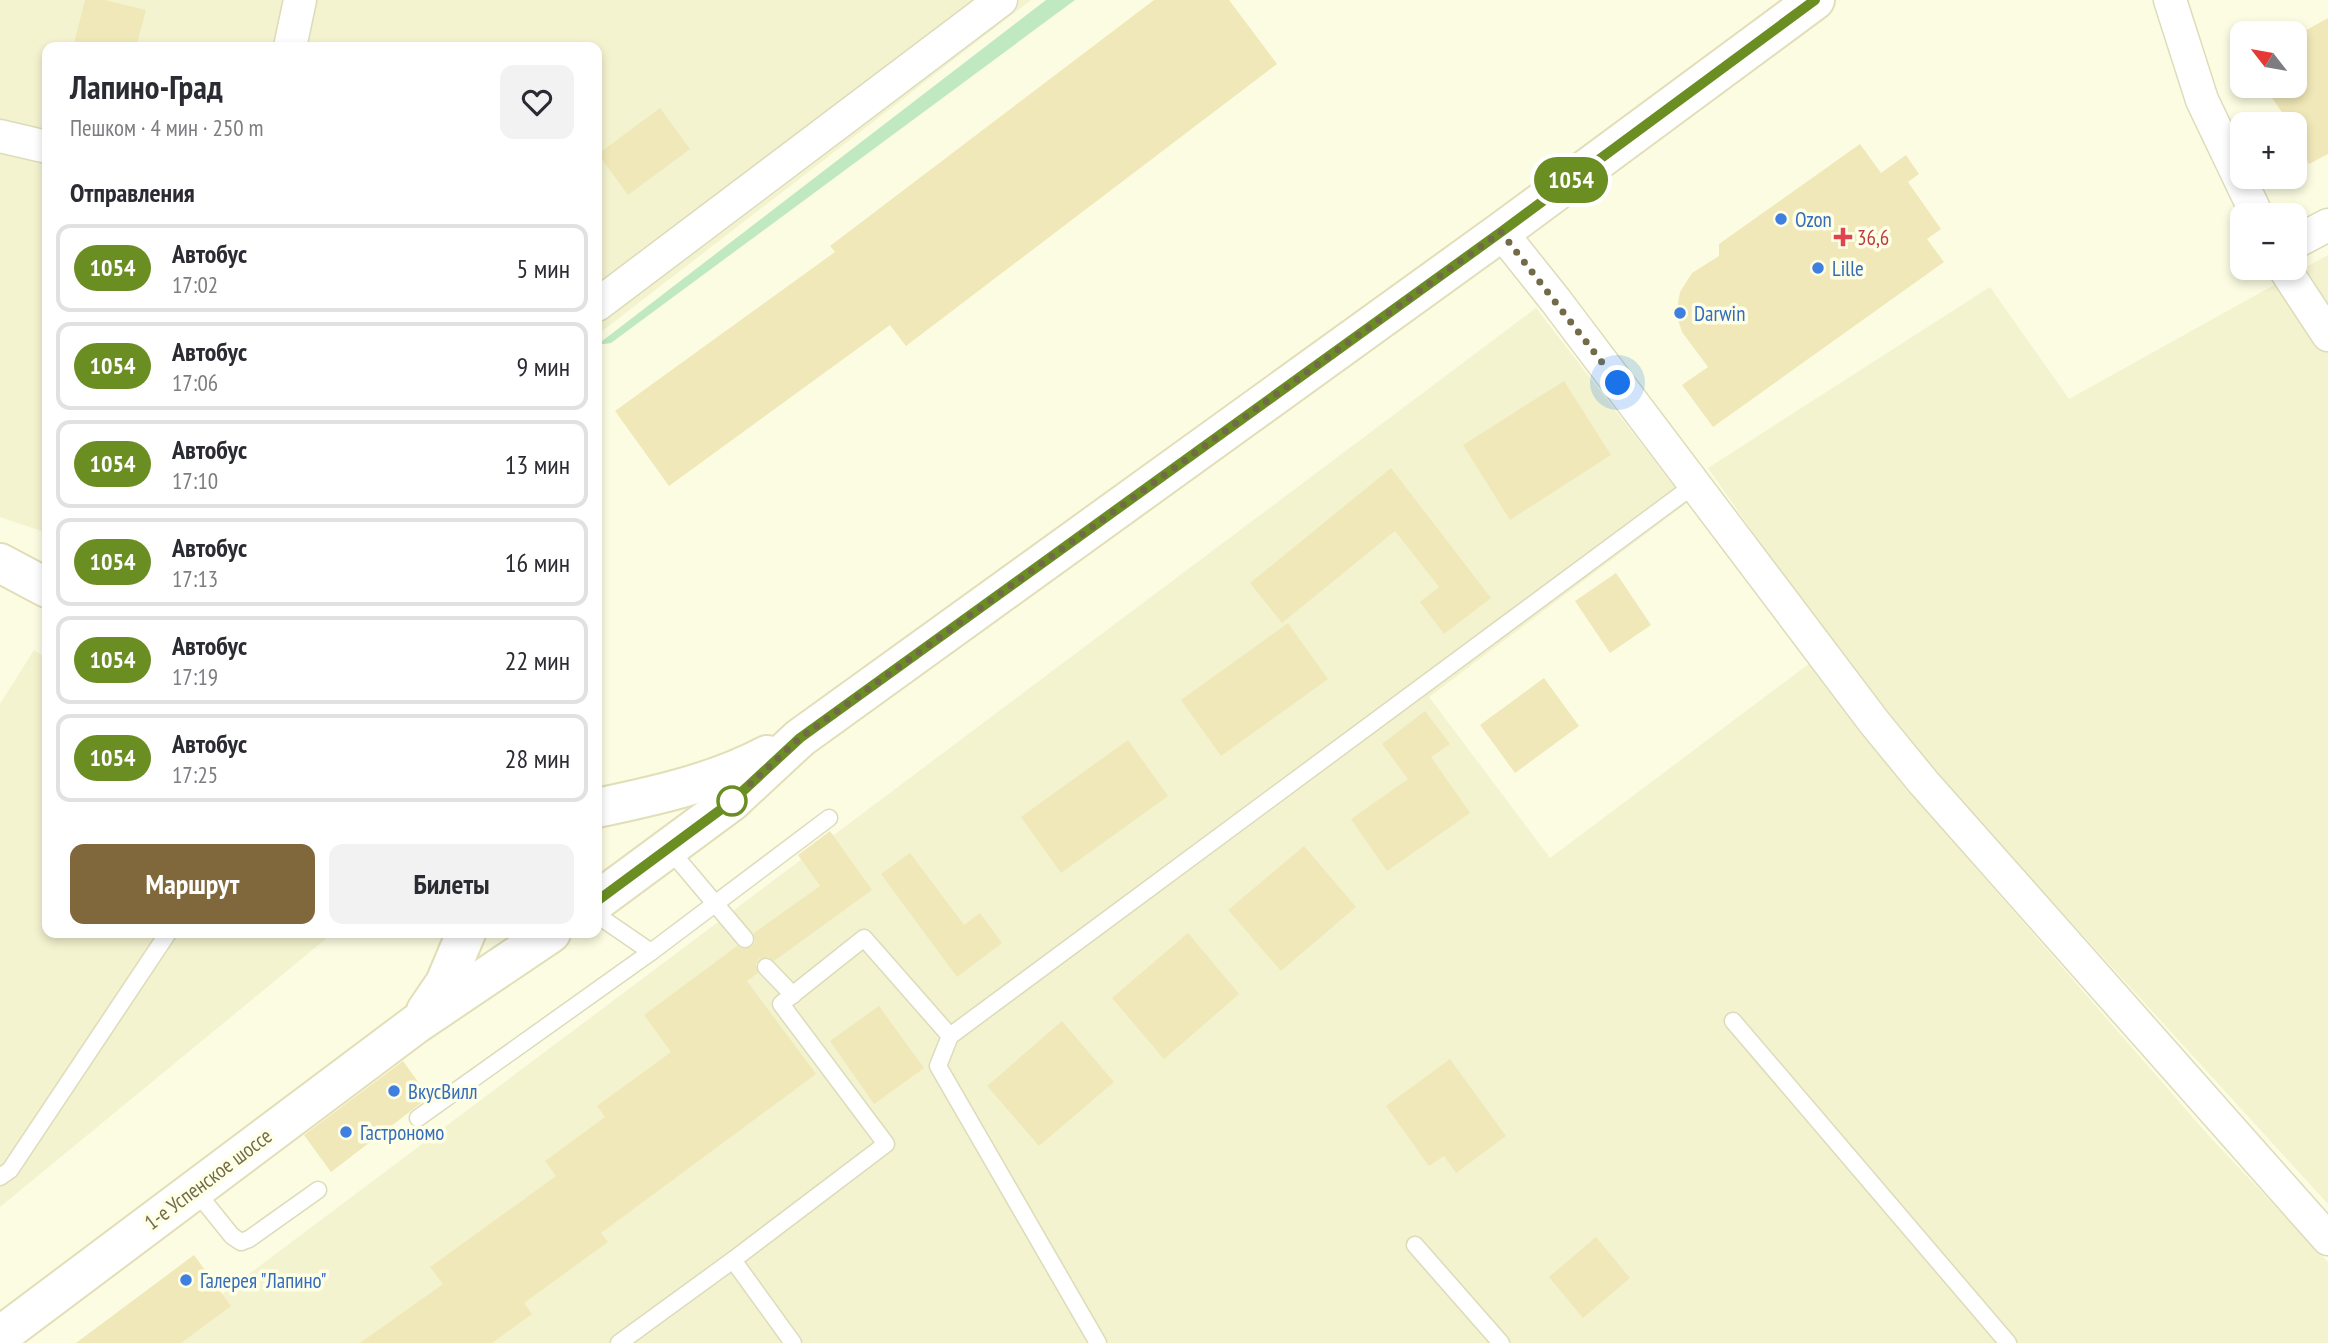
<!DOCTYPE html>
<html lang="ru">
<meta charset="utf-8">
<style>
:root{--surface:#fff;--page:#f2f2f3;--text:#2b2b33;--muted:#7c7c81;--line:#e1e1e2;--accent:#80673c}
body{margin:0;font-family:"PT Sans Narrow",sans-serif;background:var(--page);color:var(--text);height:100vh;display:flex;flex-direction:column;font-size:26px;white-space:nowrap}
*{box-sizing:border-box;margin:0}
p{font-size:23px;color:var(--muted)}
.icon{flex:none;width:38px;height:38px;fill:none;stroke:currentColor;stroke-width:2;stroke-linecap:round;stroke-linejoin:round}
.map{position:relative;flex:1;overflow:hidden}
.drawer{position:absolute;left:42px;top:42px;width:560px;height:896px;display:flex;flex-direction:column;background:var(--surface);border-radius:14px;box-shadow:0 4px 10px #0003}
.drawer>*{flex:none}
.badge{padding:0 14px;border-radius:23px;font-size:24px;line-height:46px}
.needle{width:46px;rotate:301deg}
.buttons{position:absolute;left:2230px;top:21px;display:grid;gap:14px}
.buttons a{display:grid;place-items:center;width:77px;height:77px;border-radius:14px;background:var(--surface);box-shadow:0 4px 10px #0003;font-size:35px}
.you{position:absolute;width:35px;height:35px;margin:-18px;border:5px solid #fff;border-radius:50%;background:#1a73e8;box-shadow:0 0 0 10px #1a73e833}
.map>.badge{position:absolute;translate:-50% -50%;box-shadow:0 0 0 4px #fff}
h2{padding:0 28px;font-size:26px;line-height:63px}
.round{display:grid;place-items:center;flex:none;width:74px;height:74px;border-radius:14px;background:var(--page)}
.summary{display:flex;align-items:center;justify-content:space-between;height:119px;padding:0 28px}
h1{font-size:33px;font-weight:700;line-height:52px}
.primary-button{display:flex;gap:14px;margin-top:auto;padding:14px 28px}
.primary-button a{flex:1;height:80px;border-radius:14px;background:var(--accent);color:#fff;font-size:28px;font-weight:700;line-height:80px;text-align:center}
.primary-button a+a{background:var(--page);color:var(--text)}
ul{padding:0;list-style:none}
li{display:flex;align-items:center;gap:21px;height:88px;margin:0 14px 10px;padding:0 14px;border:4px solid var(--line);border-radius:14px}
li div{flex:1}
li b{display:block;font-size:26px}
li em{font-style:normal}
li .badge{min-width:77px;font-weight:700;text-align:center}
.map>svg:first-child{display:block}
.residential{fill:#f3f3d0}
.green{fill:#c0e9c2}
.building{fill:#f1e8b9}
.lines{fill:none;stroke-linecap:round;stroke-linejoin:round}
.lane-casing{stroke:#dddbba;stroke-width:19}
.street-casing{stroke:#dddbba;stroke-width:35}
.secondary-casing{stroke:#e2deb8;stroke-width:42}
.lane{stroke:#fff;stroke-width:16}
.street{stroke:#fff;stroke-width:32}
.secondary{stroke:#fff;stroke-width:38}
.line-casing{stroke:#fff;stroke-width:16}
.line{stroke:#6b8e23;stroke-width:10}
.walk{stroke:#736b48;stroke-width:7;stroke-dasharray:0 12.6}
.shop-dot{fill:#3f7fe0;stroke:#feffe7;stroke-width:2.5}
.health-dot{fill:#e0444e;stroke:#feffe7;stroke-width:2.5}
.stop-dot{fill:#fff;stroke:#6b8e23;stroke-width:3.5}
.labels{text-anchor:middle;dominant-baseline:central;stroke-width:7;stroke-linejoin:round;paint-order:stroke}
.shop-label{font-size:21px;fill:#366cbe;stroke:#feffe7;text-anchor:start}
.health-label{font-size:21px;fill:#be3a42;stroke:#feffe7;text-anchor:start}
.street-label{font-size:21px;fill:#736b48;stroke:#feffe7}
</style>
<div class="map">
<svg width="2328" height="1343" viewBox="0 0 2328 1343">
<rect width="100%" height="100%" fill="#fbfce1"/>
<g class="residential">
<polygon points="0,0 1031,0 597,335 597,47 47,47 47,533 0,517"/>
<polygon points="2328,255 2328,1204 1914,750 1818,626 1708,468 1990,287 2069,399"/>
<polygon points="1536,308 1687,503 1429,697 1550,858 1810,663 1975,867 2208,1135 2328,1262 2328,1343 157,1343"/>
<polygon points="34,650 47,659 47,933 333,933 0,1207 0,704"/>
</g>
<polygon class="green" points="1046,0 1075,0 611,343 597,345"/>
<g class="building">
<polygon points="85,0 105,0 146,10 136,47 73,47"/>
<polygon points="1154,0 1229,0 1277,64 906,346 890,325 669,486 615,411 835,252 830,246"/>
<polygon points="2328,18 2328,154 2309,164 2294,138 2298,136 2294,131 2294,124 2290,124 2272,98 2277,95 2272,86 2294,86 2294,37"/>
<polygon points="660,108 690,149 628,195 598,154"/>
<polygon points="1860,144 1881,173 1906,155 1919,174 1908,182 1941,229 1927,239 1944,262 1713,427 1682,385 1708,367 1682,332 1676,314 1680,292 1692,273 1719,256 1719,244"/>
<polygon points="1564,381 1611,455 1510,520 1463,445"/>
<polygon points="1391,468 1491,598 1444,634 1420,602 1439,587 1395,531 1282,623 1250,583"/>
<polygon points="1616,573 1651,625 1610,653 1575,601"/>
<polygon points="1288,623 1328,679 1221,756 1181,700"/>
<polygon points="1544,678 1579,726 1515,773 1480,725"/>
<polygon points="1425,711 1450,744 1431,757 1470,813 1387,871 1351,819 1408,779 1382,744"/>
<polygon points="1128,740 1168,796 1061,873 1021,817"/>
<polygon points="830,831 872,890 774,961 768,957 759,959 756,965 758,973 747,981 816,1074 601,1233 608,1242 524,1303 532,1314 492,1343 360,1343 443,1284 430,1267 556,1176 545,1161 605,1117 597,1106 671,1052 644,1015 737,946 742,949 751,947 755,942 754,933 820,886 798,855"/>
<polygon points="1304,846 1356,907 1281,971 1228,910"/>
<polygon points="910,853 964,925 980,913 1002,943 957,977 881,874"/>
<polygon points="1188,933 1239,994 1164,1059 1112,998"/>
<polygon points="879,1006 924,1068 874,1104 830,1041"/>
<polygon points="1062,1021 1114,1082 1039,1146 987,1086"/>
<polygon points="1450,1059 1506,1136 1456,1173 1444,1156 1429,1166 1386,1106"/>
<polygon points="403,1061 429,1097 331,1172 304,1135"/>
<polygon points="1596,1237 1630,1278 1583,1318 1549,1277"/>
<polygon points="194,1255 231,1306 181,1343 76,1343"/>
</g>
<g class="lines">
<g class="lane-casing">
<g id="lane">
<polyline points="669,849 745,939"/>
<polyline points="597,915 651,952"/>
<polyline points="766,967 793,995"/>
<polyline points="1733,1021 2008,1343"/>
<polyline points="950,1036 938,1066 1098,1343"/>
<polyline points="418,1118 651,952 829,818"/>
<polyline points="0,1177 10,1170 168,933"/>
<polyline points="194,1189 232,1236 241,1242 249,1239 318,1190"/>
<polyline points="1415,1245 1501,1343"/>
<polyline points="733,1260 886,1144 781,1004 864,938 950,1036 1694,485"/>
<polyline points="619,1343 733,1260 793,1343"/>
</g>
</g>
<g class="street-casing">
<g id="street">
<polyline points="2170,0 2202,100 2257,215"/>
<polyline points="290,47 300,0"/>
<polyline points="0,136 47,147"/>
<polyline points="1501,232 1556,301 1874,722 1924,783 2328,1239"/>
<polyline points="2294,243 2328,225"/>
<polyline points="2284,268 2328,335"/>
<polyline points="597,305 1001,0"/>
</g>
</g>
<g class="secondary-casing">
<g id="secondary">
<polyline points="0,563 47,588"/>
<path d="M597 808C654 796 714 783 767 755"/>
<polyline points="597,901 731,802 800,738 1501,232 1815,0"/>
<polyline points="426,1011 445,983 466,933"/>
<polyline points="0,1336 416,1024 551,933"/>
</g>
</g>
<use href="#lane" class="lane"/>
<use href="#street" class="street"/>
<use href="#secondary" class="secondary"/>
</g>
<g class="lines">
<g class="line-casing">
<polyline id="line" points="597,901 731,802 800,738 1501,232 1815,0"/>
</g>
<use href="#line" class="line"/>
<polyline class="walk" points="732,801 800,738 1501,232 1618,383"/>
</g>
<g class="shop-dot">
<circle cx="1781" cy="219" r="7"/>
<circle cx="1818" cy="268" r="7"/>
<circle cx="1680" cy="313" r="7"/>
<circle cx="394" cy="1091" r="7"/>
<circle cx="346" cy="1132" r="7"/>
<circle cx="186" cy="1280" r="7"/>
</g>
<path class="health-dot" d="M1839.5 226.5h7v7h7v7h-7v7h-7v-7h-7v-7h7z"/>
<circle class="stop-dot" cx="732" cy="801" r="14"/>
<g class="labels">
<g class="shop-label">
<text x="1795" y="219">Ozon</text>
<text x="1832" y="268">Lille</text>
<text x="1694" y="313">Darwin</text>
<text x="408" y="1091">ВкусВилл</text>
<text x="360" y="1132">Гастрономо</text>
<text x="200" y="1280">Галерея "Лапино"</text>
</g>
<g class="health-label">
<text x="1857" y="237">36,6</text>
</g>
<g class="street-label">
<text transform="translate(208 1179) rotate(-37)">1-е Успенское шоссе</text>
</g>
</g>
</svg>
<div class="buttons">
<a><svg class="needle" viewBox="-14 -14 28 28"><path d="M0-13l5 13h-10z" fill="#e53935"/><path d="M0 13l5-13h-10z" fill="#7c7c81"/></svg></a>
<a>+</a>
<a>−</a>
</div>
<div class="you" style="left:1618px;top:383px"></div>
<b class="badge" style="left:1571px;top:180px;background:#6b8e23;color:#fff">1054</b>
<section class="drawer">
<div class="summary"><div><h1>Лапино-Град</h1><p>Пешком · 4 мин · 250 m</p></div><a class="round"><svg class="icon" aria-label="heart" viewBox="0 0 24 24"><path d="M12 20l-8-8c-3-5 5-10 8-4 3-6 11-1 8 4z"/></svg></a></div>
<h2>Отправления</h2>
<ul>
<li><span class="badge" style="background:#6b8e23;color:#fff">1054</span><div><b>Автобус</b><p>17:02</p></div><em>5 мин</em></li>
<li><span class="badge" style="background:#6b8e23;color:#fff">1054</span><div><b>Автобус</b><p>17:06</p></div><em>9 мин</em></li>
<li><span class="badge" style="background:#6b8e23;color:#fff">1054</span><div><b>Автобус</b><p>17:10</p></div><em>13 мин</em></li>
<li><span class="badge" style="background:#6b8e23;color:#fff">1054</span><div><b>Автобус</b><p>17:13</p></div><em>16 мин</em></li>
<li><span class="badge" style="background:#6b8e23;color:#fff">1054</span><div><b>Автобус</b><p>17:19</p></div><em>22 мин</em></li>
<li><span class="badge" style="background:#6b8e23;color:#fff">1054</span><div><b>Автобус</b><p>17:25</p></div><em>28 мин</em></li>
</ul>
<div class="primary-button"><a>Маршрут</a><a>Билеты</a></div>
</section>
</div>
